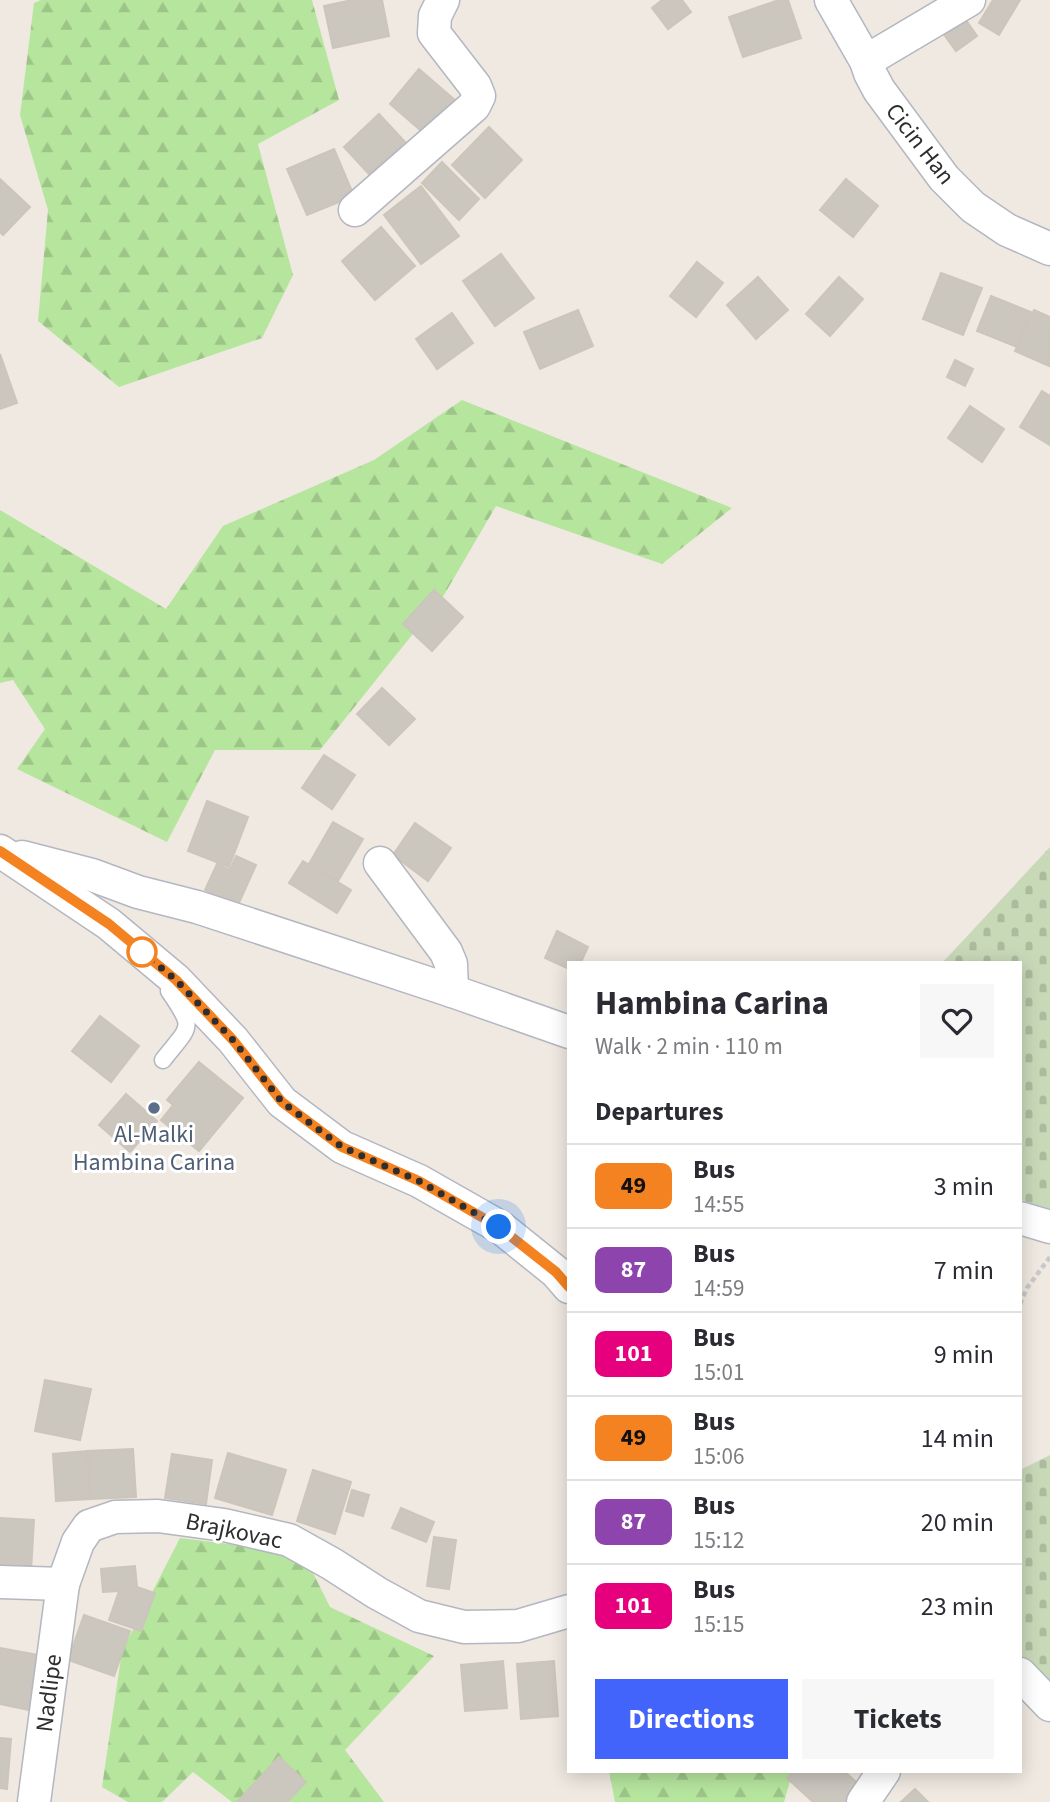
<!DOCTYPE html>
<meta charset="utf-8">
<style>
:root{--surface:#fff;--page:#f7f7f7;--text:#2b2b33;--muted:#7c7c81;--line:#e1e1e2;--accent:#4264fb}
body{margin:0;font-family:"Source Sans 3",sans-serif;background:var(--page);color:var(--text);height:100vh;display:flex;flex-direction:column;font-size:26px;white-space:nowrap}
*{box-sizing:border-box;margin:0}
p{font-size:23px;color:var(--muted)}
.icon{flex:none;width:38px;height:38px;fill:none;stroke:currentColor;stroke-width:2;stroke-linecap:round;stroke-linejoin:round}
.map{position:relative;flex:1;overflow:hidden}
.side{position:absolute;left:567px;top:961px;width:455px;height:812px;display:flex;flex-direction:column;background:var(--surface);border-radius:0px;box-shadow:0 4px 18px #0003}
.side>*{flex:none}
.badge{padding:0 14px;border-radius:10px;font-size:24px;line-height:46px}
.you{position:absolute;width:35px;height:35px;margin:-18px;border:5px solid #fff;border-radius:50%;background:#1a73e8;box-shadow:0 0 0 10px #1a73e833}
.map>.badge{position:absolute;translate:-50% -50%;box-shadow:0 0 0 4px #fff}
h2{padding:0 28px;font-size:26px;line-height:63px}
.round{display:grid;place-items:center;flex:none;width:74px;height:74px;border-radius:0px;background:var(--page)}
.summary{display:flex;align-items:center;justify-content:space-between;height:119px;padding:0 28px}
h1{font-size:33px;font-weight:700;line-height:52px}
.action{display:flex;gap:14px;margin-top:auto;padding:14px 28px}
.action a{flex:1;height:80px;border-radius:0px;background:var(--accent);color:#fff;font-size:28px;font-weight:700;line-height:80px;text-align:center}
.action a+a{background:var(--page);color:var(--text)}
ul{padding:0;list-style:none}
li{display:flex;align-items:center;gap:21px;height:84px;padding:0 28px;border-top:2px solid var(--line)}
li div{flex:1}
li b{display:block;font-size:26px}
li em{font-style:normal}
li .badge{min-width:77px;font-weight:700;text-align:center}
.map>svg:first-child{display:block}
.forest{fill:url(#forest-firs)}
.cemetery{fill:url(#cemetery-stones)}
.building{fill:#cbc7bf;stroke:#cbc5ba;stroke-width:2}
.lines{fill:none;stroke-linecap:round;stroke-linejoin:round}
.lane-casing{stroke:#b4b7c1;stroke-width:19}
.street-casing{stroke:#b4b7c1;stroke-width:35}
.path{stroke:#c9c9c9;stroke-width:4.5;stroke-dasharray:5 3.5;stroke-linecap:butt}
.lane{stroke:#fff;stroke-width:16}
.street{stroke:#fff;stroke-width:32}
.line-casing{stroke:#fff;stroke-width:16}
.line{stroke:#f58220;stroke-width:10}
.walk{stroke:#2e2e2e;stroke-width:7;stroke-dasharray:0 12.6}
.stop-dot{fill:#fff;stroke:#f58220;stroke-width:3.5}
.service-dot{fill:#5c6f8a;stroke:#fff;stroke-width:2.5}
.labels{text-anchor:middle;dominant-baseline:central;stroke-width:6;stroke-linejoin:round;paint-order:stroke}
.street-label{font-size:24px;fill:#2e2e2e;stroke:#fff}
.service-label{font-size:24px;fill:#4e5e75;stroke:#fff}
</style>
<div class="map">
<svg width="1050" height="1802" viewBox="0 0 1050 1802">
<defs>
<pattern id="forest-firs" width="22" height="20" patternUnits="userSpaceOnUse" patternTransform="scale(1.75)"><rect width="22" height="20" fill="#b6e59e"/><path d="M5 1l3.5 6h-7zM16 11l3.5 6h-7z" fill="#9dc588"/></pattern>
<pattern id="cemetery-stones" width="16" height="16" patternUnits="userSpaceOnUse" patternTransform="scale(1.75)"><rect width="16" height="16" fill="#c8d9b8"/><path d="M2 7V4a2 2 0 0 1 4 0v3zM10 15v-3a2 2 0 0 1 4 0v3z" fill="#acbb9e"/></pattern>
</defs>
<rect width="100%" height="100%" fill="#efe9e1"/>
<g class="forest">
<polygon points="41,0 312,0 339,100 258,144 293,275 262,338 119,387 38,321 48,210 20,115 34,3"/>
<polygon points="462,400 732,508 662,564 496,506 444,595 320,750 215,750 167,842 17,769 45,729 13,680 0,683 0,510 166,609 223,526 374,460"/>
<polygon points="180,1538 303,1553 330,1607 434,1656 345,1750 384,1802 232,1802 193,1772 162,1802 128,1802 102,1787 122,1651"/>
<polygon points="609,1771 793,1771 784,1802 615,1802"/>
</g>
<g class="cemetery">
<polygon points="1050,847 1050,1211 1020,1199 1020,962 943,962"/>
<polygon points="1050,1455 1050,1693 1020,1667 1020,1470"/>
</g>
<g class="building">
<polygon points="352,0 382,0 389,36 333,48 324,6"/>
<polygon points="662,0 682,0 691,12 668,29 652,8"/>
<polygon points="779,0 788,0 801,38 743,57 729,17"/>
<polygon points="993,0 1020,0 999,35 979,23"/>
<polygon points="961,13 977,36 956,51 940,29"/>
<polygon points="419,69 455,100 426,135 390,104"/>
<polygon points="379,114 405,142 369,174 344,147"/>
<polygon points="489,127 522,160 485,198 452,165"/>
<polygon points="334,149 354,196 307,215 287,169"/>
<polygon points="442,162 479,199 459,220 422,183"/>
<polygon points="0,179 30,207 3,235 0,232"/>
<polygon points="846,179 878,206 853,237 820,210"/>
<polygon points="421,186 459,236 421,264 384,215"/>
<polygon points="381,227 415,266 375,300 342,261"/>
<polygon points="501,254 534,298 495,326 463,281"/>
<polygon points="697,262 723,283 696,317 670,296"/>
<polygon points="941,273 982,288 963,335 923,319"/>
<polygon points="758,277 788,310 756,339 727,305"/>
<polygon points="839,277 863,299 830,336 806,314"/>
<polygon points="991,296 1031,312 1017,347 977,331"/>
<polygon points="578,310 593,346 540,369 524,332"/>
<polygon points="1034,310 1050,317 1049,366 1015,351"/>
<polygon points="452,313 473,343 437,369 416,339"/>
<polygon points="0,354 17,403 0,409"/>
<polygon points="955,360 973,369 965,386 947,377"/>
<polygon points="1042,391 1050,396 1050,445 1020,427"/>
<polygon points="970,406 1004,429 982,462 948,438"/>
<polygon points="434,590 463,617 432,651 403,624"/>
<polygon points="382,688 415,719 389,745 357,714"/>
<polygon points="324,755 355,775 332,809 302,788"/>
<polygon points="207,801 248,817 229,867 188,851"/>
<polygon points="333,822 363,839 338,881 309,864"/>
<polygon points="415,823 451,848 428,881 393,855"/>
<polygon points="236,856 256,865 238,905 205,890 217,864 230,870"/>
<polygon points="303,861 351,890 337,913 289,883"/>
<polygon points="557,931 588,947 581,962 569,962 569,969 545,958"/>
<polygon points="100,1016 139,1046 111,1082 72,1051"/>
<polygon points="199,1062 243,1098 199,1151 161,1120 173,1105 167,1100"/>
<polygon points="126,1094 157,1121 130,1152 99,1125"/>
<polygon points="45,1380 91,1389 80,1440 35,1431"/>
<polygon points="133,1449 136,1497 90,1499 87,1451"/>
<polygon points="87,1451 90,1499 56,1501 53,1454"/>
<polygon points="228,1453 286,1470 272,1515 215,1498"/>
<polygon points="172,1454 212,1460 206,1504 165,1498"/>
<polygon points="313,1470 351,1482 335,1534 297,1521"/>
<polygon points="352,1490 369,1495 363,1516 346,1511"/>
<polygon points="401,1508 434,1522 426,1542 392,1528"/>
<polygon points="0,1518 34,1520 31,1571 0,1569"/>
<polygon points="434,1537 456,1540 449,1589 427,1586"/>
<polygon points="135,1566 137,1587 155,1593 141,1631 109,1620 119,1591 103,1592 101,1569"/>
<polygon points="84,1615 130,1631 114,1676 68,1660"/>
<polygon points="0,1648 44,1656 34,1711 0,1704"/>
<polygon points="503,1661 507,1708 465,1711 461,1665"/>
<polygon points="554,1661 558,1716 521,1719 517,1664"/>
<polygon points="0,1738 11,1739 7,1789 0,1788"/>
<polygon points="279,1757 306,1782 287,1802 237,1802"/>
<polygon points="794,1771 844,1771 864,1789 852,1802 813,1802 787,1778"/>
<polygon points="915,1789 928,1802 901,1802"/>
</g>
<g class="lines">
<g class="lane-casing">
<path id="lane" d="M163 1060C190 1025 196 1030 169 991"/>
</g>
<g class="street-casing">
<g id="street">
<polyline points="831,0 866,61 870,73 879,90 944,178 973,207 1007,230 1050,249"/>
<polyline points="866,61 969,0"/>
<polyline points="355,210 474,106 479,96 475,86 434,33 435,16 443,0"/>
<polyline points="0,851 109,924 176,980 233,1040 282,1102 342,1147 419,1181 500,1227 556,1272 569,1287"/>
<polyline points="22,857 92,875 138,892 197,907 452,991 569,1032"/>
<polyline points="380,863 446,952 451,964 452,991"/>
<polyline points="1020,1218 1050,1227"/>
<polyline points="0,1582 63,1584 78,1542 89,1526 115,1517 158,1516 224,1525 289,1540 332,1564 377,1593 419,1616 464,1627 518,1626 569,1611"/>
<polyline points="1020,1674 1050,1705"/>
<polyline points="34,1802 63,1584"/>
<polyline points="863,1802 884,1771"/>
</g>
</g>
<polyline class="path" points="1020,1304 1027,1288 1050,1257"/>
<use href="#lane" class="lane"/>
<use href="#street" class="street"/>
</g>
<g class="lines">
<g class="line-casing">
<polyline id="line" points="0,851 109,924 176,980 233,1040 282,1102 342,1147 419,1181 499,1227 556,1272 569,1287"/>
</g>
<use href="#line" class="line"/>
<polyline class="walk" points="142,952 176,980 233,1040 282,1102 342,1147 419,1181 499,1227"/>
</g>
<circle class="stop-dot" cx="142" cy="952" r="14"/>
<circle class="service-dot" cx="154" cy="1108" r="7"/>
<g class="labels">
<g class="street-label">
<text transform="translate(920 144) rotate(52)">Cicin Han</text>
<text transform="translate(234 1531) rotate(12)">Brajkovac</text>
<text transform="translate(49 1693) rotate(-83)">Nadlipe</text>
</g>
<g class="service-label">
<text x="154" y="1134">Al-Malki<tspan x="154" dy="28">Hambina Carina</tspan></text>
</g>
</g>
</svg>
<div class="you" style="left:499px;top:1227px"></div>
<section class="side">
<div class="summary"><div><h1>Hambina Carina</h1><p>Walk · 2 min · 110 m</p></div><a class="round"><svg class="icon" aria-label="heart" viewBox="0 0 24 24"><path d="M12 20l-8-8c-3-5 5-10 8-4 3-6 11-1 8 4z"/></svg></a></div>
<h2>Departures</h2>
<ul>
<li><span class="badge" style="background:#f58220;color:#111">49</span><div><b>Bus</b><p>14:55</p></div><em>3 min</em></li>
<li><span class="badge" style="background:#8e44ad;color:#fff">87</span><div><b>Bus</b><p>14:59</p></div><em>7 min</em></li>
<li><span class="badge" style="background:#e6007e;color:#fff">101</span><div><b>Bus</b><p>15:01</p></div><em>9 min</em></li>
<li><span class="badge" style="background:#f58220;color:#111">49</span><div><b>Bus</b><p>15:06</p></div><em>14 min</em></li>
<li><span class="badge" style="background:#8e44ad;color:#fff">87</span><div><b>Bus</b><p>15:12</p></div><em>20 min</em></li>
<li><span class="badge" style="background:#e6007e;color:#fff">101</span><div><b>Bus</b><p>15:15</p></div><em>23 min</em></li>
</ul>
<div class="action"><a>Directions</a><a>Tickets</a></div>
</section>
</div>
